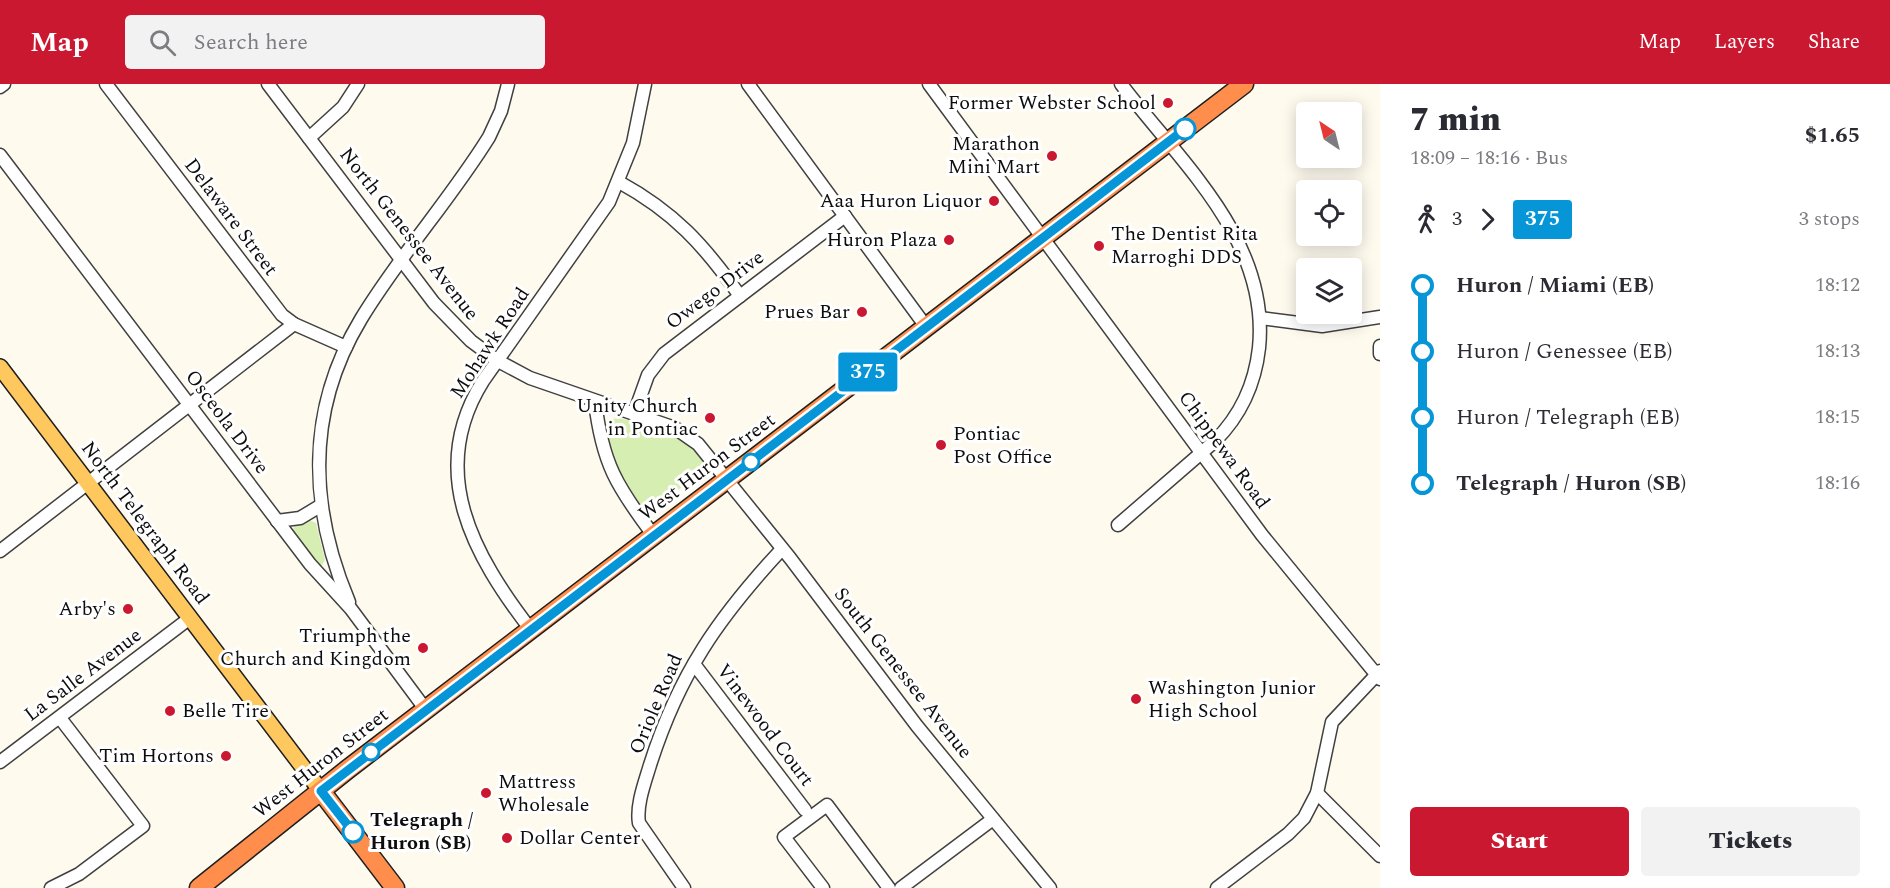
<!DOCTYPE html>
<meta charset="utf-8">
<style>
:root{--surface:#fff;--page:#f2f2f3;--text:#2b2b33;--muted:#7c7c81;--accent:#cb1831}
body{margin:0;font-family:Spectral,serif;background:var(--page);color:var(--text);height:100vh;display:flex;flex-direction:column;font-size:22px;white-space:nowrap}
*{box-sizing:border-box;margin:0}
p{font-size:20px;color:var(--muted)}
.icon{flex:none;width:33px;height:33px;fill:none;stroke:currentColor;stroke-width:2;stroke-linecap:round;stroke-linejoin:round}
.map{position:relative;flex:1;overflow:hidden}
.details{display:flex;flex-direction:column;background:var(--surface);width:510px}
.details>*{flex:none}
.badge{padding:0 12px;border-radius:4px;font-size:21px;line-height:39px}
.needle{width:39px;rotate:325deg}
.controls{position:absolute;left:1296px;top:18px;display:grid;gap:12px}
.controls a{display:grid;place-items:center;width:66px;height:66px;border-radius:6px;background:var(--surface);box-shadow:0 3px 15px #0003;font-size:30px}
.map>.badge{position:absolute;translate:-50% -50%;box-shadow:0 0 0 3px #fff}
.legs{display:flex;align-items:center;gap:9px;height:66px;padding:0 30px;font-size:20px}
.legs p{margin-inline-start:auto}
.overview{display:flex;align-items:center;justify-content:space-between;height:102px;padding:0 30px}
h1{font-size:33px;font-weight:800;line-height:45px}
.cta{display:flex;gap:12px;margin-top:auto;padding:12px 30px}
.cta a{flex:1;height:69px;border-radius:6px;background:var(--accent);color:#fff;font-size:24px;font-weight:800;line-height:69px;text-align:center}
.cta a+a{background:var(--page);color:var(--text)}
ul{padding:0 30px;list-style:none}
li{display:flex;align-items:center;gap:21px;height:66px;font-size:22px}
li i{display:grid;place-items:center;width:9px;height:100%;margin:0 8px;background:currentColor}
li i::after{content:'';width:15px;height:15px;margin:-8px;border:4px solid;border-radius:50%;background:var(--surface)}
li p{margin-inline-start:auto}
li:first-child i{background:linear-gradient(#0000 50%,currentColor 0)}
li:last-child i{background:linear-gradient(currentColor 50%,#0000 0)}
header{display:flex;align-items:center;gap:36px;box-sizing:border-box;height:84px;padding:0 30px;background:var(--accent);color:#fff}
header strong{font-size:28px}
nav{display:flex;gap:33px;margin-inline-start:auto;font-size:21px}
.search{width:420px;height:54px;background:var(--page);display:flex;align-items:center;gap:15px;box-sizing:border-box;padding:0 21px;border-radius:6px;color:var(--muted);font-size:22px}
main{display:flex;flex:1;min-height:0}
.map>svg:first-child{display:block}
.green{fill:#d7eeb3}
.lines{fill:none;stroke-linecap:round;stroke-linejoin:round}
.minor-casing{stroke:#404040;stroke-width:15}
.major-casing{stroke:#1e1e1e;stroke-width:18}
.highway-casing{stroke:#1e1e1e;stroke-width:21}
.minor{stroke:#fff;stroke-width:12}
.major{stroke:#ffc85e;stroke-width:15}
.highway{stroke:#ff8d4c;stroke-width:18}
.line-1-casing{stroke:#fff;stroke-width:14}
.line-1{stroke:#0696d7;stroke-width:9}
.poi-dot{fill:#cb1831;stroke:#fff;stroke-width:2}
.stop-1-dot{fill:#fff;stroke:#0696d7;stroke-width:3}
.labels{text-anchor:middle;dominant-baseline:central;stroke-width:6;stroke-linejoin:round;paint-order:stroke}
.poi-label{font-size:20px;fill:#0d0d0d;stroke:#fff;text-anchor:end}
.street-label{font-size:20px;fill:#0d0d0d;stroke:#fff}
.stop-label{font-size:20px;font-weight:bold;fill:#0d0d0d;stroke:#fff;text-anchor:start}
</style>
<header>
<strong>Map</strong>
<div class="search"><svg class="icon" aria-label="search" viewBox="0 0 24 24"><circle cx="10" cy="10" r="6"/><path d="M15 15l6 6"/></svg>Search here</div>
<nav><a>Map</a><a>Layers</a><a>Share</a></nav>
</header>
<main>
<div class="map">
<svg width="1380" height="804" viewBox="0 0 1380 804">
<rect width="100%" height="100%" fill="#fffaee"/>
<g class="green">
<path d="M617 334C650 339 690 352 707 384L646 430C628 406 604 374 605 342L609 336Z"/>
<polygon points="309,436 316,439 325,476 322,481 318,481 292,447 295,441"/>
</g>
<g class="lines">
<g class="minor-casing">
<g id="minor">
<polyline points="106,0 282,231 294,240 346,263"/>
<polyline points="268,0 434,219 471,257 498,277 530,294 675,344 698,360 790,474 917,642 1050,804"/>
<polyline points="748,0 927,244"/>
<polyline points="929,0 1262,451 1380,595"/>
<polyline points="0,3 4,0"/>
<polyline points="309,54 343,23 358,0"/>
<polyline points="0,71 310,480 351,525 426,626"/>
<path d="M619 98C674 128 704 161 740 212"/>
<polyline points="1260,234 1322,242 1380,233"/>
<polyline points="1380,262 1380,270"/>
<path d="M595 317C602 379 617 403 654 452"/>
<polyline points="634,330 648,291 664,270 845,132"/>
<polyline points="277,437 300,434 320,422"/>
<path d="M1118 441 1215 357C1241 331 1255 300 1259 264 1270 156 1180 78 1121 0"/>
<polyline points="0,467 294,240"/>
<path d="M349 518C309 423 306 326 361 235 399 172 450 116 489 53L501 27 508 0"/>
<path d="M531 546C474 472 426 388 483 297L609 118 633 59 645 0"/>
<polyline points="694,580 805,726"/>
<polyline points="0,678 190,534"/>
<polyline points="1317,709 1380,772"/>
<polyline points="51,804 79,790 143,742 60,634"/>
<path d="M684 804 639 739C636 721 645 698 650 681 679 590 718 534 782 465"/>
<polyline points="823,804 784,753 827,721 889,804"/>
<polyline points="901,804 993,735"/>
<polyline points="1217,804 1288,750 1304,734 1317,709 1332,638 1380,587"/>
</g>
</g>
<g class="major-casing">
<polyline id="major" points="0,283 321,707"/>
</g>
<g class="highway-casing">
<g id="highway">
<polyline points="321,707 395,804"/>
<polyline points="199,804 348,685 1244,0"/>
</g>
</g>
<use href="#minor" class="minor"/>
<use href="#major" class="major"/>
<use href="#highway" class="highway"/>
</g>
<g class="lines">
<g class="line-1-casing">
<polyline id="line-1" points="353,748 321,707 1185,45"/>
</g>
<use href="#line-1" class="line-1"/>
</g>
<g class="poi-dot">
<circle cx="1168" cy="19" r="6"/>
<circle cx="1052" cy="72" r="6"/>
<circle cx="994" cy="117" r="6"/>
<circle cx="949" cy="156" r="6"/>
<circle cx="1099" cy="162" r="6"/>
<circle cx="862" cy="228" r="6"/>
<circle cx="710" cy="334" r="6"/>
<circle cx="941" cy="361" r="6"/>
<circle cx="128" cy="525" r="6"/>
<circle cx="423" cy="564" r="6"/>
<circle cx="1136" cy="615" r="6"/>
<circle cx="170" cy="627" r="6"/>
<circle cx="226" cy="672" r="6"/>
<circle cx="486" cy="709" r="6"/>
<circle cx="507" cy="754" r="6"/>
</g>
<g class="stop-1-dot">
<circle cx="1185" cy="45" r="10"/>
<circle cx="751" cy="378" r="8"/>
<circle cx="371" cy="668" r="8"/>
<circle cx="353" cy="748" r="10"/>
</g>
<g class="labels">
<g class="poi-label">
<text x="1156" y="19">Former Webster School</text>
<text x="1040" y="60">Marathon<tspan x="1040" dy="23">Mini Mart</tspan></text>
<text x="982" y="117">Aaa Huron Liquor</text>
<text x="1111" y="150" text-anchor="start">The Dentist Rita<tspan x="1111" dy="23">Marroghi DDS</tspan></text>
<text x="937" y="156">Huron Plaza</text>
<text x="850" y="228">Prues Bar</text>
<text x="698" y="322">Unity Church<tspan x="698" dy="23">in Pontiac</tspan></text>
<text x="953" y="350" text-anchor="start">Pontiac<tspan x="953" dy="23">Post Office</tspan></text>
<text x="116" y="525">Arby's</text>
<text x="411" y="552">Triumph the<tspan x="411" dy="23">Church and Kingdom</tspan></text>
<text x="1148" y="604" text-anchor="start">Washington Junior<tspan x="1148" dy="23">High School</tspan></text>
<text x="182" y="627" text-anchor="start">Belle Tire</text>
<text x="214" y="672">Tim Hortons</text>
<text x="498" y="698" text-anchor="start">Mattress<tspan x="498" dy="23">Wholesale</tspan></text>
<text x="519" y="754" text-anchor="start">Dollar Center</text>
</g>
<g class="street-label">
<text transform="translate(231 133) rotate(53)">Delaware Street</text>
<text transform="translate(409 150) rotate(52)">North Genessee Avenue</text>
<text transform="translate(715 206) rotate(-37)">Owego Drive</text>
<text transform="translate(490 259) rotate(-57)">Mohawk Road</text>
<text transform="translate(227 338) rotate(53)">Osceola Drive</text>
<text transform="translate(1224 366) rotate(54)">Chippewa Road</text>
<text transform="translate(707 383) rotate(-37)">West Huron Street</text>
<text transform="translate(145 439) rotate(53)">North Telegraph Road</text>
<text transform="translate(903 589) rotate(52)">South Genessee Avenue</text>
<text transform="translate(83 591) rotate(-37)">La Salle Avenue</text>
<text transform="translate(656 620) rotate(-67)">Oriole Road</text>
<text transform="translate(765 641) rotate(53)">Vinewood Court</text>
<text transform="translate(321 679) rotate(-38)">West Huron Street</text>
</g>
<g class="stop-label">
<text x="370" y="736">Telegraph /<tspan x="370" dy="23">Huron (SB)</tspan></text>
</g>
</g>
</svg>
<div class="controls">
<a><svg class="needle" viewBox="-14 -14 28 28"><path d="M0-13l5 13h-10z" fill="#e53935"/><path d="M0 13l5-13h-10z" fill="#7c7c81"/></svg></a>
<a><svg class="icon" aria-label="locate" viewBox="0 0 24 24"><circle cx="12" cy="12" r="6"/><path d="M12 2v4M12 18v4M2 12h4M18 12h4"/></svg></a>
<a><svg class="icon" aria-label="layers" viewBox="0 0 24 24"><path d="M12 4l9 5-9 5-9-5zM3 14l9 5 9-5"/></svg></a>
</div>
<b class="badge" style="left:868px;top:288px;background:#0696d7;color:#fff">375</b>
</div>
<section class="details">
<div class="overview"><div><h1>7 min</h1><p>18:09 – 18:16 · Bus</p></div><b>$1.65</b></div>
<div class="legs"><svg class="icon" aria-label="walk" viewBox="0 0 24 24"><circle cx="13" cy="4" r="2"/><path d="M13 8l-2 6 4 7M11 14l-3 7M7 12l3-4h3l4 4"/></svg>3<svg class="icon" aria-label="forward" viewBox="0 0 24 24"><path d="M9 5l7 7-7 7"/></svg><b class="badge" style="background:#0696d7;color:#fff">375</b><p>3 stops</p></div>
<ul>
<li><i style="color:#0696d7"></i><b>Huron / Miami (EB)</b><p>18:12</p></li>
<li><i style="color:#0696d7"></i><span>Huron / Genessee (EB)</span><p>18:13</p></li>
<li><i style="color:#0696d7"></i><span>Huron / Telegraph (EB)</span><p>18:15</p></li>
<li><i style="color:#0696d7"></i><b>Telegraph / Huron (SB)</b><p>18:16</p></li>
</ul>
<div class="cta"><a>Start</a><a>Tickets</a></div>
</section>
</main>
